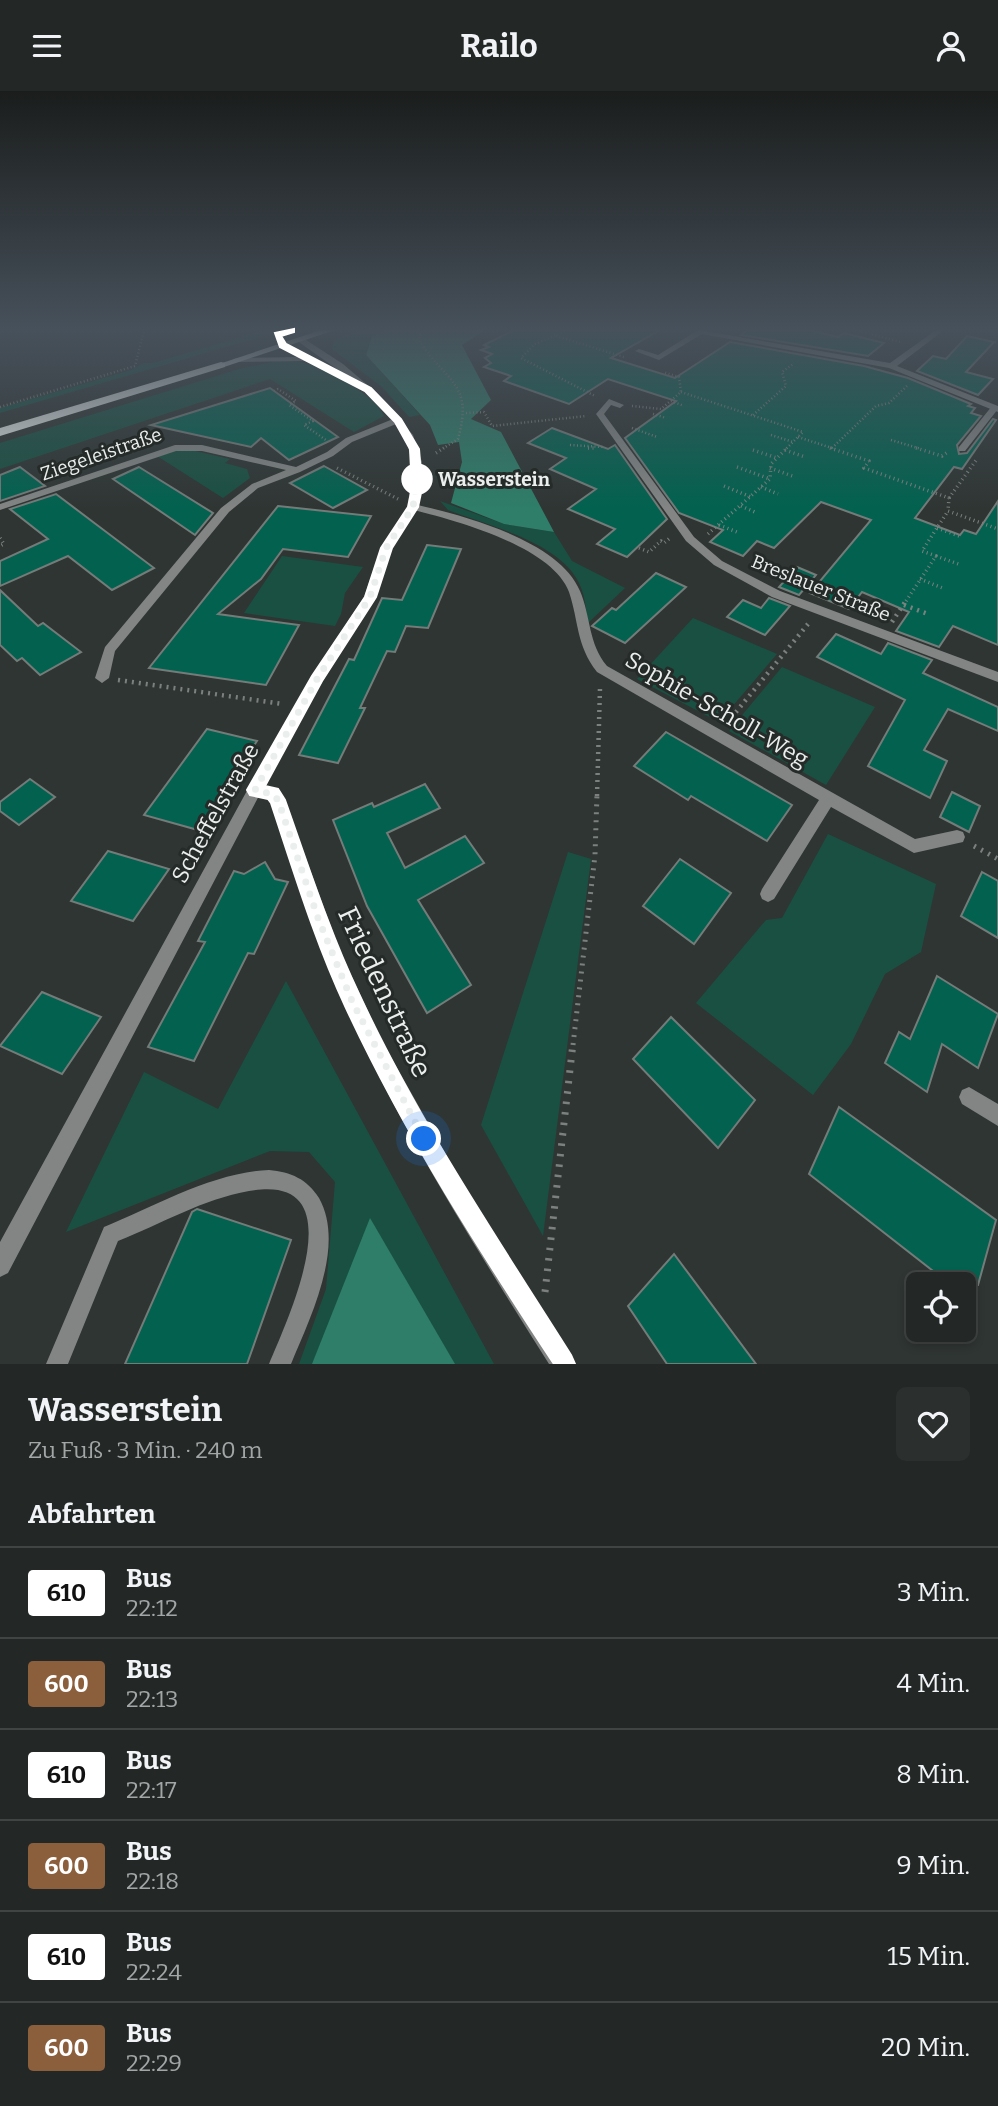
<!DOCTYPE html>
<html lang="de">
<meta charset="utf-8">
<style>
:root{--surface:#232826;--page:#2b302e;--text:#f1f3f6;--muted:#a3a6a7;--line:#404443}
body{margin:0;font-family:Bitter,serif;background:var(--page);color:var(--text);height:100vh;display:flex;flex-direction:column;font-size:26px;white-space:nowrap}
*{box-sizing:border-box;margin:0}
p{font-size:23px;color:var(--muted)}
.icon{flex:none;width:38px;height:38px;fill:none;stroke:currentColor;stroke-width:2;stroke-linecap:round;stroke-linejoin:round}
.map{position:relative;height:1273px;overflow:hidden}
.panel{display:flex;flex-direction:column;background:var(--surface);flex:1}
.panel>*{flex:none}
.badge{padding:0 14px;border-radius:5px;font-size:24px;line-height:46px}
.fabs{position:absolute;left:906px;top:1181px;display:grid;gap:14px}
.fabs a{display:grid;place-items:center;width:70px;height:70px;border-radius:10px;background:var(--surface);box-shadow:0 4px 10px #0003,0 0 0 2px var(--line);font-size:35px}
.you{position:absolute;width:35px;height:35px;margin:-18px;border:5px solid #fff;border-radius:50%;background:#1a73e8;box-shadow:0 0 0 10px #1a73e833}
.map>.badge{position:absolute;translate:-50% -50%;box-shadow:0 0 0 4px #fff}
h2{padding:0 28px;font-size:26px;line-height:63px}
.round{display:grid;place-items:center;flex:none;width:74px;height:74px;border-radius:10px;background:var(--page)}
.head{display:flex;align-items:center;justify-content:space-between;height:119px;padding:0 28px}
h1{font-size:33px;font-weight:700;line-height:52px}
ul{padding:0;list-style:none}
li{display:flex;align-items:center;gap:21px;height:91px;padding:0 28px;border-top:2px solid var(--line)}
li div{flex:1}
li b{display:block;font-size:26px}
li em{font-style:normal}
li .badge{min-width:77px;font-weight:700;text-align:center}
header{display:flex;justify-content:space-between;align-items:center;height:91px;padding:0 28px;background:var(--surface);font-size:32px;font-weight:700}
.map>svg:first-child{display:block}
.green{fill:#1a5042}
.forest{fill:#2e7e69}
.building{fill:#02624f;stroke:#747b79;stroke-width:2}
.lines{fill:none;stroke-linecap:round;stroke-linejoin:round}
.path-far4{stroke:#7c817f;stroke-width:2.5;stroke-dasharray:1 2.5;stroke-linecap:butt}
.path-far3{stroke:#7c817f;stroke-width:3.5;stroke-dasharray:1 3.5;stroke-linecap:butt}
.path-far2{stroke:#7c817f;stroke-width:4.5;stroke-dasharray:2 5;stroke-linecap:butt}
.path-far1{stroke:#7c817f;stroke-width:5;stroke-dasharray:2 6;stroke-linecap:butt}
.path{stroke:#7c817f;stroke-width:7;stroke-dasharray:2.5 8;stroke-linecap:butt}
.service{fill:#828584;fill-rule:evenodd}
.minor{fill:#828584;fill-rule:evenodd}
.tertiary{fill:#828584;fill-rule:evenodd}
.primary{fill:#d0d6d4;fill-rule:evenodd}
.trunk{fill:#e0e6e4;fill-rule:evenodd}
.line{fill:#fff;stroke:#fff;stroke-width:2}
.walk{stroke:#eaeeed;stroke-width:7;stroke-dasharray:0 12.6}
.stop-dot{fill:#fff;stroke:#fff;stroke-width:3.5}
.labels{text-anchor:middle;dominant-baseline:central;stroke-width:6;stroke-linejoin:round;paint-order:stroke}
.far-street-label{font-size:19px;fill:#eaeeed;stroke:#252b29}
.far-stop-label{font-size:19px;font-weight:bold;fill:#eaeeed;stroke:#252b29;text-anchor:start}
.street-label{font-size:23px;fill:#eaeeed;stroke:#252b29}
.near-street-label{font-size:28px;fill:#eaeeed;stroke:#252b29}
</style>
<header><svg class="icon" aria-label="menu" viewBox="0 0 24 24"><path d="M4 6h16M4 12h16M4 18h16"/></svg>Railo<svg class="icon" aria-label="person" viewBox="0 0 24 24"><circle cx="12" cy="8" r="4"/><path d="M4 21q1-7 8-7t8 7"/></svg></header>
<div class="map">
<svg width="998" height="1273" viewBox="0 0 998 1273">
<rect width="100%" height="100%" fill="#2f3533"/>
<g class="green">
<polygon points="264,239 284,239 0,322 0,317 131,279 143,272 153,272"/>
<polygon points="361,239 387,239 372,245 366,264 420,324 409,326 382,296 332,258 334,249"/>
<path d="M278 270C289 270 300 270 311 274 331 281 376 305 384 325L354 341 270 288 0 378V352L239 278Z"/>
<polygon points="174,360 195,360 230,368 225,372 247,378 250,387 223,407 157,365"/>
<path d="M440 410 504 433 554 441 572 470 625 497 588 532C586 518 585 503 578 490 558 451 487 434 448 419Z"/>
<polygon points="282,465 363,476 345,502 341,523 335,535 244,522"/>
<polygon points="693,527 777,563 719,631 637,588"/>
<polygon points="782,576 875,616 826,694 729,640"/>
<polygon points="828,743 936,793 921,861 885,883 851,953 813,1004 696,912 766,829 782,827"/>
<polygon points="568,761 591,768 543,1145 481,1034"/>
<polygon points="286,890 494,1273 299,1273 326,1198 335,1091 309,1061 270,1060 66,1141 144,981 218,1018"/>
</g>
<g class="forest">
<polygon points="387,239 485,239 462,254 491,309 471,328 501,341 554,441 504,433 451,412 462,371 459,351 438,354 430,334 366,264 372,245"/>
<polygon points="370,1127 455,1273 312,1273"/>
</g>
<g class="building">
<polygon points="514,239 660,239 611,267 675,287 730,251 864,275 908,287 971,313 968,315 975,317 971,322 981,325 957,354 959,363 967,362 993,328 996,329 962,378 954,376 915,427 960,444 964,439 976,443 998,410 998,554 953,535 939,556 896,540 909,521 862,501 849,518 810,502 871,429 821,411 774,457 757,450 743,465 710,451 723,439 679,422 625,347 676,310 608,288 569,313 504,290 511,285 484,276 491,272 485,267 492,263 481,259 489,256 484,254"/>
<polygon points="747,239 809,239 838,246 844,242 884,252 868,265 741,244"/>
<polygon points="967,245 994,251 966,281 993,288 978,304 917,280 933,265 946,268"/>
<polygon points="270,297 338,346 289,369 261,347 251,356 151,334"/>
<polygon points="552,337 608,358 615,354 667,428 627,466 597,453 615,438 568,418 596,398 550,378 566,367 528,352"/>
<polygon points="324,375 367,399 333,417 290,392"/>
<polygon points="20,376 45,395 0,410 0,384"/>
<polygon points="139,376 213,422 195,444 113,388"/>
<polygon points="56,403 97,434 154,477 112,499 68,465 0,495 0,470 48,448 10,418"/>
<polygon points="278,415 371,425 348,466 283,458 261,488 218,523 299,534 266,594 149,577"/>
<polygon points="427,454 461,458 428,537 406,535 395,561 387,560 360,617 365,617 338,672 299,664 349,568 354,569 382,507 402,509"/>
<polygon points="797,476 816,484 799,504 779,496"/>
<polygon points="656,482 686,496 625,552 592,535 612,517 616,519"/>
<polygon points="0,499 38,535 43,532 81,561 40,584 22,567 17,570 0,554"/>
<polygon points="769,507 790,515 765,544 727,526 743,509 761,517"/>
<polygon points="836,543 881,563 888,552 932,569 923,582 998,616 998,640 948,618 924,659 947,670 930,707 868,675 905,609 817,566"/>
<polygon points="207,638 257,650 198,739 144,724"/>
<polygon points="666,641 792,714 767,750 691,705 688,709 634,675"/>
<polygon points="30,688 55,706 19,734 0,720 0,711"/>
<polygon points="425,693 440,717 387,742 405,777 465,745 484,772 418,809 471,894 427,922 367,815 333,729 372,712 374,716"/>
<polygon points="952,701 980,715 969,741 940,726"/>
<polygon points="108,760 169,778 133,830 71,810"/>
<polygon points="680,768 731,802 694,853 643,815"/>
<polygon points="265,771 275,788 288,791 254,863 248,862 194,970 148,956 205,851 198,850 234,780 244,783"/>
<polygon points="982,781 998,790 998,847 961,825"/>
<polygon points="937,885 998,923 978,977 942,953 927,1001 885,972 899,941 910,948"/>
<polygon points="42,901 101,926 62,983 0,955"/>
<polygon points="671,926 755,1009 718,1057 633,968"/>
<polygon points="839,1016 996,1129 978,1194 951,1194 809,1083"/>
<polygon points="197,1118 291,1149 247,1273 125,1273 192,1121"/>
<polygon points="674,1163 756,1273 667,1273 628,1215"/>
</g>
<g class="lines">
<g class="path-far4">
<path d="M426 239 419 245 421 252C446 291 474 292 458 348L442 358"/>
<polyline points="568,239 535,253 521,267 595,305"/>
<polyline points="855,239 901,251"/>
<polyline points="556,245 624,266"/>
<polyline points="995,251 998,252"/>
<polyline points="274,300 278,298 296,310 289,314 313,330 304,334 326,349"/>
<polyline points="681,301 803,341 786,358"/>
<polyline points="671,310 684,315"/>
<polyline points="632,315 661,318 681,301 679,286 663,281"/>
<polyline points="0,316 135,275 144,239"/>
<polyline points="466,322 484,321 492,335 586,325"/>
<polyline points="653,323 666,327"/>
<polyline points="753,324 786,295 782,281 793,273"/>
<polyline points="632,337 657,346"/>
<polyline points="771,344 793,351"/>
<polyline points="798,346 835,358"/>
<polyline points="891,349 921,358"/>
<polyline points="570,354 604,356"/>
<polyline points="832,357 876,315 889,312 907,295"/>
</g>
<g class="path-far3">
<polyline points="588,357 594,357"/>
<polyline points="830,357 869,370 864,377 949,407 948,420 998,438"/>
<polyline points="916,357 942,365 948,361"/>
<polyline points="753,359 777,367"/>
<polyline points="785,359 805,366"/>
<polyline points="436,362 444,357"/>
<polyline points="737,376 770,388"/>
<polyline points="337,377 398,408"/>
<polyline points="770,377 795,386"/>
<polyline points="724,395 751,406"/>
<polyline points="761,396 778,403"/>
<polyline points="949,407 977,368"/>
<polyline points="741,415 757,422"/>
<polyline points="719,434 737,441"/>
<polyline points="937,437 959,445"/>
<polyline points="708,443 770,388 771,373 787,357"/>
<polyline points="0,447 4,453 0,455"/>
<polyline points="639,457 649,461 661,450 664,452 670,447"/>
<polyline points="936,465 961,474"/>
<polyline points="920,488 945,498"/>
<polyline points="906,510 936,465 922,460 948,420"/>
</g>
<g class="path-far2">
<polyline points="904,514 928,523"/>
<polyline points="892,531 907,508"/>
<polyline points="118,589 283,613"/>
<polyline points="727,632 808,533"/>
<polyline points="597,705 600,597"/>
</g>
<g class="path-far1">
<polyline points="974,755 998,768"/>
<polyline points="573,954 595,764 597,703"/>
</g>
<polyline class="path" points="545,1201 573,952"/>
<g class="service">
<polygon points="992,315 998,315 998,318 965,360 959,360 959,356"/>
<path d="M269 1079C291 1081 307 1088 319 1107 346 1155 310 1227 291 1273H269C288 1227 358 1080 249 1100 203 1108 161 1133 118 1150L68 1273H46L104 1136C155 1115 214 1081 269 1079Z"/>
</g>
<g class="minor">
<polygon points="698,239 890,272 936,239 944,239 897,275 998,315 998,321 889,277 702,243 659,269 635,260 639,258 658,264"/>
<polygon points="609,308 624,314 620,317 611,314 604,323 694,446 722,470 780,500 998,581 998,591 772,506 714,474 686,450 596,323"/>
<polygon points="398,326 402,329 401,331 352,351 333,365 300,381 258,397 229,421 115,560 109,587 102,592 95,587 105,556 221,417 252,393 286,379 202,360 176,360 0,419 0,413 175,354 202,354 296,376 327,361 346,347"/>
<path d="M413 413C462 424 559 449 580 500 591 526 588 552 607 575L915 748 957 739 963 741 965 746 963 751 914 762 831 716 774 808 768 811 762 808 760 803 762 798 819 709 597 581C576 554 579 531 569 501 552 455 452 428 409 418V414Z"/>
<path d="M255 693 277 699 283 705 340 860 382 950 459 1087 575 1273H549C476 1157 403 1042 346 917 316 851 294 781 271 712L267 708 250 703 247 699 250 695Z"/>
<polygon points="969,996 998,1013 998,1035 962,1013 959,1006 962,999"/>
</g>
<polygon class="tertiary" points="274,242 280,242 286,254 348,286 296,249 303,247 343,273 378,303 413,344 422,371 418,416 391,457 376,506 322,591 271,682 8,1182 0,1186 0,1151 261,674 312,585 364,506 381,457 408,416 412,371 405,345 372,307 352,289 345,291 306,270 236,271 232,269 236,267 298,266 280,257"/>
<polygon class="primary" points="321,239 335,239 224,276 216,274"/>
<polygon class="trunk" points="221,271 225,272 225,276 0,345 0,337"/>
</g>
<linearGradient id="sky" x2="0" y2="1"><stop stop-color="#1a1d1c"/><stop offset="0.57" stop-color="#47515b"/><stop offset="1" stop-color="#47515b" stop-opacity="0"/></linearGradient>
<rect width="998" height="418" fill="url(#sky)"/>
<path class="line" d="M294 238V241L281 245 286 253 371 297 401 328 419 358 422 397 418 416 392 457 376 506 322 590 265 695 278 698 285 709C308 774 329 840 359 903 418 1030 497 1147 571 1264L575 1273H554C481 1162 405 1044 346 917 315 851 294 781 271 712L268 708 250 704 247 699 312 585 365 506 381 457 408 416 412 397 410 358 395 331 365 300 280 256 275 242Z"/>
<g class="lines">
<polyline class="walk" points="417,388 413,416 386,457 370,506 317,588 255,699 272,703 278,709 318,827 352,910 424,1048"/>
</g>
<circle class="stop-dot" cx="417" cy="388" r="14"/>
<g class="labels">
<g class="far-street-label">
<text transform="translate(101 363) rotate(-19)">Ziegeleistraße</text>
<text transform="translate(821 497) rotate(22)">Breslauer Straße</text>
</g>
<g class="far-stop-label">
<text x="438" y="388">Wasserstein</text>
</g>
<g class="street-label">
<text transform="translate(717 618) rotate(30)">Sophie-Scholl-Weg</text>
<text transform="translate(215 722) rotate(-61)">Scheffelstraße</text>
</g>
<g class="near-street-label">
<text transform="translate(385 901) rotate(65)">Friedenstraße</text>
</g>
</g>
</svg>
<div class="fabs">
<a><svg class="icon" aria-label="locate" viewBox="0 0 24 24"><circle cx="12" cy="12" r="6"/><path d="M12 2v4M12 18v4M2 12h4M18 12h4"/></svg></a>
</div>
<div class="you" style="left:424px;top:1048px"></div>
</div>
<section class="panel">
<div class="head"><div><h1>Wasserstein</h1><p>Zu Fuß · 3 Min. · 240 m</p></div><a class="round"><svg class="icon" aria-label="heart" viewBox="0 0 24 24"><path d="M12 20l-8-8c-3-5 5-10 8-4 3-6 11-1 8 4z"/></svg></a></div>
<h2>Abfahrten</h2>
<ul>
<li><span class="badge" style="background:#fff;color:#111">610</span><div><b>Bus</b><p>22:12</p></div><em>3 Min.</em></li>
<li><span class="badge" style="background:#8b5e3c;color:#fff">600</span><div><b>Bus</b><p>22:13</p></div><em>4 Min.</em></li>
<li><span class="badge" style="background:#fff;color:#111">610</span><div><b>Bus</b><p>22:17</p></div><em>8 Min.</em></li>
<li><span class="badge" style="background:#8b5e3c;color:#fff">600</span><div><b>Bus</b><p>22:18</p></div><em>9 Min.</em></li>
<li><span class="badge" style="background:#fff;color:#111">610</span><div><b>Bus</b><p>22:24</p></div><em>15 Min.</em></li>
<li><span class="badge" style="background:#8b5e3c;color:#fff">600</span><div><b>Bus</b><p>22:29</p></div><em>20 Min.</em></li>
</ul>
</section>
